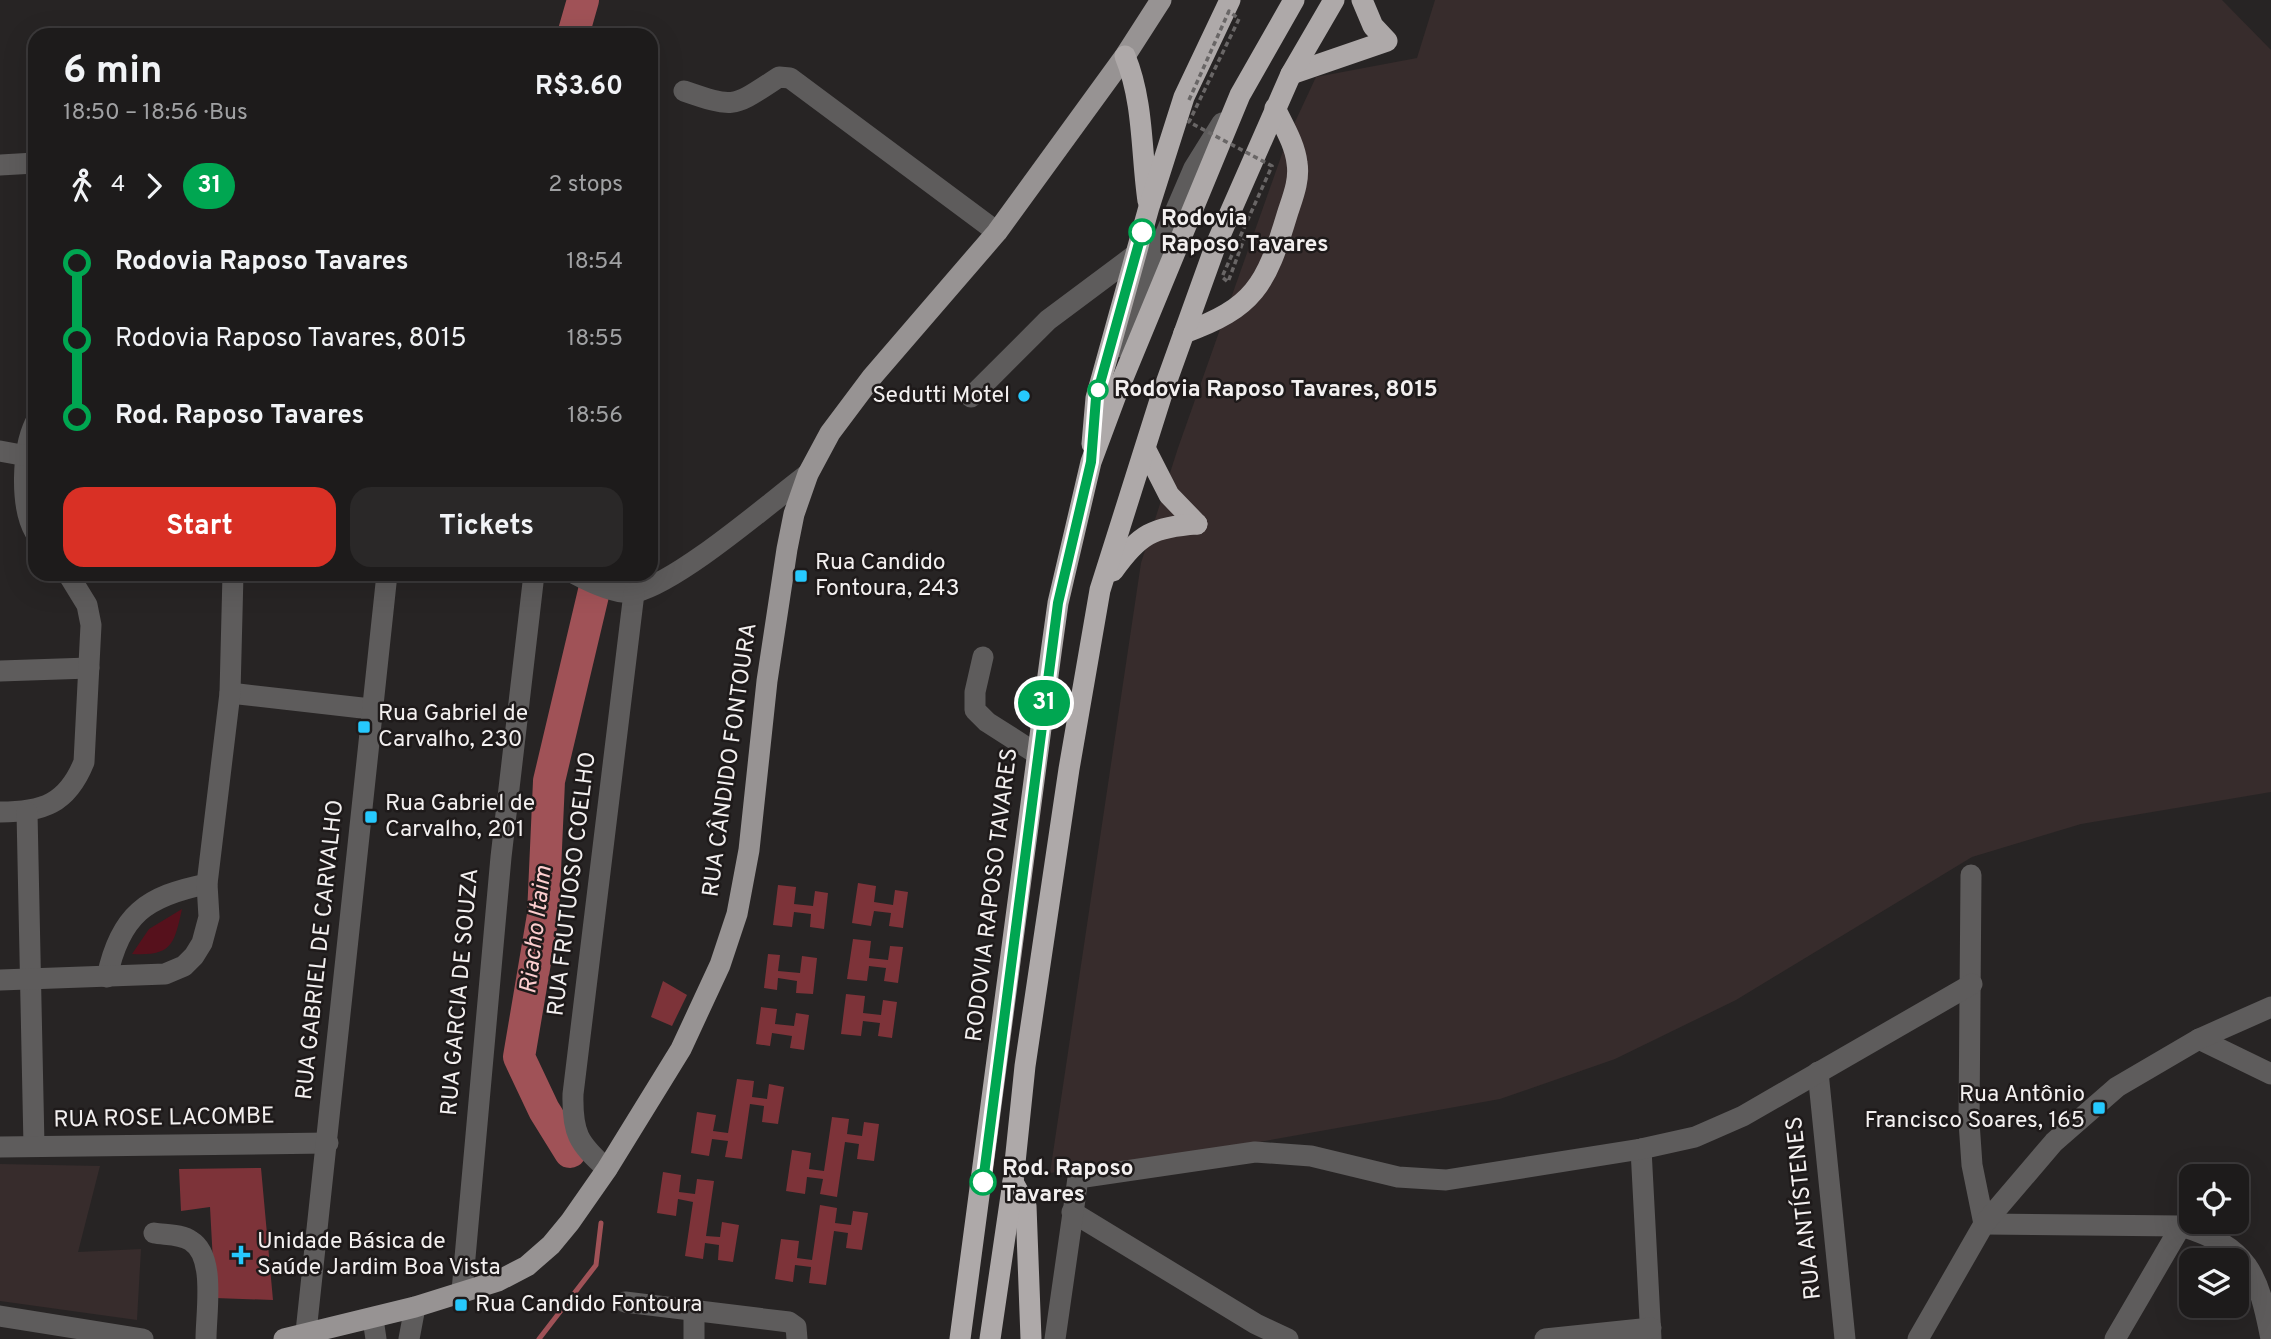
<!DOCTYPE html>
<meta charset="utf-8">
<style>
:root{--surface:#1d1b1b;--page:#2a2828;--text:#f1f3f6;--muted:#a0a1a3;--line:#3b393a;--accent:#d93025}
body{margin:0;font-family:Overpass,sans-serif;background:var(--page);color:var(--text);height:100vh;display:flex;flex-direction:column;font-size:26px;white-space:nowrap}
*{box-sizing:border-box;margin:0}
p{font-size:23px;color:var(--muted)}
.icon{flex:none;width:38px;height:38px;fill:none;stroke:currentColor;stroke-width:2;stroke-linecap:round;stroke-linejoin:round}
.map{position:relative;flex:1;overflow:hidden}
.details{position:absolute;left:28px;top:28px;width:630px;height:553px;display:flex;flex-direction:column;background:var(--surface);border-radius:21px;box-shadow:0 7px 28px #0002,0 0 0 2px var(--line)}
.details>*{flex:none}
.badge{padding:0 14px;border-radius:23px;font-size:24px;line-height:46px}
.tools{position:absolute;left:2179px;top:1164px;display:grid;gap:14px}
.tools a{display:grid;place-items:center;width:70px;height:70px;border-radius:14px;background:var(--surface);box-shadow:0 7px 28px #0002,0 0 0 2px var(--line);font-size:35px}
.map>.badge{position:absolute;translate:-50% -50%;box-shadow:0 0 0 4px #fff}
.legs{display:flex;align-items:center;gap:10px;height:77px;padding:0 35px;font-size:23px}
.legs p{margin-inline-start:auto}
.summary{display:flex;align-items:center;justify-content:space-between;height:119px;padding:0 35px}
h1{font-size:38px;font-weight:700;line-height:52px}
.action{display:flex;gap:14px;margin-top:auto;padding:14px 35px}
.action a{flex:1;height:80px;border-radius:21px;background:var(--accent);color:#fff;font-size:28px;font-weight:700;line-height:80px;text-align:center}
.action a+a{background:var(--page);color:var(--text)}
ul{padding:0 35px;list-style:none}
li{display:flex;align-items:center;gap:24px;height:77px;font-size:26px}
li i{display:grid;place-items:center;width:10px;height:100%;margin:0 9px;background:currentColor}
li i::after{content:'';width:18px;height:18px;margin:-9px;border:5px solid;border-radius:50%;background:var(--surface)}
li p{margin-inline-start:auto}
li:first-child i{background:linear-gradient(#0000 50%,currentColor 0)}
li:last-child i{background:linear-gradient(currentColor 50%,#0000 0)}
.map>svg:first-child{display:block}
.built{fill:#372c2c}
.green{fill:#56111c}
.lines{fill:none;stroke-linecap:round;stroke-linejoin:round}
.stream{stroke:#a05257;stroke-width:5}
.river{stroke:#a05257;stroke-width:32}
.building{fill:#7d3339}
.minor{stroke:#5e5c5c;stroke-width:21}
.major{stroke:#979393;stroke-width:21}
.highway{stroke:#aea9a9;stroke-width:21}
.path-bridge{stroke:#696666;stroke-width:3.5;stroke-dasharray:5 3.5;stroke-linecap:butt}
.line-1-casing{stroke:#fff;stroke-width:16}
.line-1{stroke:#00a651;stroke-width:10}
.stop-1-dot{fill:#fff;stroke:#00a651;stroke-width:3.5}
.poi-dot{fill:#26c9fe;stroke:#1e1a1a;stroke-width:2.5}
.labels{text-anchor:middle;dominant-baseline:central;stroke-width:5;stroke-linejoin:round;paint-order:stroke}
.stop-label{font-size:23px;font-weight:bold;fill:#f3f0f0;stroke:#1e1a1a;text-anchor:start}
.poi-label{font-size:23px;fill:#f3f0f0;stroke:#1e1a1a;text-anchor:start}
.street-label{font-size:23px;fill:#f3f0f0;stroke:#1e1a1a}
.water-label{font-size:24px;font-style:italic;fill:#fdcecf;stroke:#1e1a1a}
</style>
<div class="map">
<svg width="2271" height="1339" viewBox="0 0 2271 1339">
<rect width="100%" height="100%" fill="#272424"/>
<g class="built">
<polygon points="1435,0 2222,0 2271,50 2271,792 2081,824 1972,857 1736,1000 1615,1059 1500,1099 1237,1146 1050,1173 1141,563 1178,448 1288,137 1316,77 1417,58"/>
<polygon points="0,1164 100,1166 78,1252 141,1249 137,1320 0,1301"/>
</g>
<path class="green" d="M182 909C174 945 172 956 132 954L149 929Z"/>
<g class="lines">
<polyline class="stream" points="539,1339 596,1265 601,1223"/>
<g class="river">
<polyline points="573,35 583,0"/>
<polyline points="570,1152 544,1110 519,1057 543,915 549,781 598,574"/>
</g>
</g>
<g class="building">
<polygon points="858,883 876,886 874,902 893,905 895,890 908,892 903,928 889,926 891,913 874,911 871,926 852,923"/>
<polygon points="778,885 796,887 794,904 813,906 815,891 828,893 824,929 810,927 811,914 794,912 792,927 773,925"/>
<polygon points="853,939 871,941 869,958 888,960 890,946 903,947 898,983 884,981 886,968 869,966 867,981 847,979"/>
<polygon points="768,954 780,955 778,971 800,973 802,956 817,958 813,994 796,993 797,981 778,978 777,990 764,988"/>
<polygon points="663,981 687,995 672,1026 651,1017"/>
<polygon points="846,994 865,996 863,1013 881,1015 883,1000 897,1002 892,1038 878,1036 880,1023 863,1021 861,1036 841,1034"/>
<polygon points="761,1007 777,1009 775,1024 794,1026 796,1013 809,1015 804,1050 790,1048 792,1036 772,1033 770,1046 756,1044"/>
<polygon points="737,1079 754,1081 752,1097 767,1099 769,1084 784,1087 778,1124 762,1122 764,1106 750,1104 742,1159 725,1157 728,1141 712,1139 709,1156 691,1153 697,1112 716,1115 713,1131 728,1133"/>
<polygon points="832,1117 849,1119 847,1134 862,1136 864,1122 879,1124 874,1161 857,1159 859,1144 845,1142 837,1197 820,1194 823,1179 807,1177 805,1194 786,1191 792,1150 811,1153 809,1169 824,1171"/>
<polygon points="261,1168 273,1300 215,1298 210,1207 181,1211 179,1169"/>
<polygon points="663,1172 681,1175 679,1192 695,1194 697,1179 714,1181 706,1236 720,1237 722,1222 739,1225 733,1262 718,1260 719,1245 705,1243 703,1259 685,1256 693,1202 678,1199 676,1216 657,1213"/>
<polygon points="820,1205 837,1208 835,1223 851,1225 853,1211 868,1213 862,1250 846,1248 848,1233 834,1231 826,1285 809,1283 811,1267 795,1265 793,1282 775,1279 781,1239 799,1241 797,1258 812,1260"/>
</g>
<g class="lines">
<g class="minor">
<path d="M684 91C736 109 733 107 779 77L790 78 997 232"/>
<polyline points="0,165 35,163"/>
<polyline points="1117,347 1194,168 1222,123"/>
<polyline points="971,397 1048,320 1135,255"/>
<path d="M35 423C22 450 20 507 35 532"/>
<polyline points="0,451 27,456"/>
<path d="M575 574C590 582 618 596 636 592 681 580 767 505 808 474"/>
<polyline points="983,657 975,692 975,710 987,722 1037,754"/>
<polyline points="0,671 89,668"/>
<polyline points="230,693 371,709"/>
<path d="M0 812C43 812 67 804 84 762L91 625 87 605 68 574"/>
<polyline points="27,812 34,1146"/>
<path d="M1971 875 1969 1122 1972 1165 1984 1224 2181 1226C2249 1247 2258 1273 2271 1339"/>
<path d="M107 977C120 915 146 896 207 884"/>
<polyline points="0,980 165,974 184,966 194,956 202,943 209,917 207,884 230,693 233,574"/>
<polyline points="2199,1039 2271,1074"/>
<polyline points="1818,1072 1845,1339"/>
<polyline points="0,1147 328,1143"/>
<polyline points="1641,1149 1651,1339"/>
<path d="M607 1169C578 1143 572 1133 573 1094L634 593"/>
<polyline points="1072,1212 1256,1324 1288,1339"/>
<path d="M154 1233C165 1235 182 1234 191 1241 216 1256 206 1312 206 1339"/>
<polyline points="462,1291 501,857 534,574"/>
<polyline points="625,1302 789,1322 796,1327 797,1339"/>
<polyline points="694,1310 694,1339"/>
<polyline points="0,1316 143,1339"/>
<polyline points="373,1319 376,1339"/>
<polyline points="306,1332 387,574"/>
<polyline points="409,1339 415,1307"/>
<polyline points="1055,1339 1078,1178 1255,1152 1311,1156 1398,1177 1446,1180 1641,1149 1695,1137 1743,1116 1972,984"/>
<polyline points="1545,1339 1651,1328"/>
<polyline points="1918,1339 1984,1224 2054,1142 2117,1087 2199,1039 2271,1007"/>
<polyline points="2115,1339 2181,1226"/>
</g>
<polyline class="major" points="284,1339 415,1307 498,1281 527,1266 551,1245 570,1222 607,1169 681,1049 720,965 737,914 749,850 767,681 787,549 794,514 808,474 830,433 872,377 997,232 1125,56 1161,0"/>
<g class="highway">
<path d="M1125 56C1144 102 1141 153 1148 201"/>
<polyline points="1291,74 1387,41 1373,26 1362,0"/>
<path d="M1184 333C1254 308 1266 285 1287 215 1292 199 1300 181 1297 163 1295 144 1283 125 1275 108"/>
<polyline points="1092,444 1096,398 1149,207 1184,97 1230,0"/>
<polyline points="1146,450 1169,495 1197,524"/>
<path d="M1113 571C1139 534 1153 527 1197 524"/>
<polyline points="1013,1182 1026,1206 1031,1339"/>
<polyline points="960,1339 1051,653 1058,603 1091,462 1116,395 1240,95 1294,0"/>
<polyline points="990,1339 1013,1182 1025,1066 1069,769 1100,590 1161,397 1215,247 1291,74 1334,0"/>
</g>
<polyline class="path-bridge" points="1189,100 1229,11 1239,19 1189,122 1272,166 1222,277 1228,282 1244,239"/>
</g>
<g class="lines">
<g class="line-1-casing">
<polyline id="line-1" points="983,1182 1058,603 1091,462 1096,398 1142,232"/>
</g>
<use href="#line-1" class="line-1"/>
</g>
<g class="stop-1-dot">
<circle cx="1142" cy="232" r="12"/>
<circle cx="1098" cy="390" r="9"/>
<circle cx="983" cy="1182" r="12"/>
</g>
<g class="poi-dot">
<circle cx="1024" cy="396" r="7"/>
<rect x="794" y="569" width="14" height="14" rx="3.5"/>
<rect x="357" y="720" width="14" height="14" rx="3.5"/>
<rect x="364" y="810" width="14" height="14" rx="3.5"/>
<rect x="2092" y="1101" width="14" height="14" rx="3.5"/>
<path d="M237.5 1244.5h7v7h7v7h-7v7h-7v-7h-7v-7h7z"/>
<rect x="454" y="1298" width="14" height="14" rx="3.5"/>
</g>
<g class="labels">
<g class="stop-label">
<text x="1161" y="219">Rodovia<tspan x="1161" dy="26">Raposo Tavares</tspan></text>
<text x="1114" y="390">Rodovia Raposo Tavares, 8015</text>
<text x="1002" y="1169">Rod. Raposo<tspan x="1002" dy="26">Tavares</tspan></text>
</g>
<g class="poi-label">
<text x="1010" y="396" text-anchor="end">Sedutti Motel</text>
<text x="815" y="563">Rua Candido<tspan x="815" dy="26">Fontoura, 243</tspan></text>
<text x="378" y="714">Rua Gabriel de<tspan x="378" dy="26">Carvalho, 230</tspan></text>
<text x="385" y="804">Rua Gabriel de<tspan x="385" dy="26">Carvalho, 201</tspan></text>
<text x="2085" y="1095" text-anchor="end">Rua Antônio<tspan x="2085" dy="26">Francisco Soares, 165</tspan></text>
<text x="257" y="1242">Unidade Básica de<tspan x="257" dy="26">Saúde Jardim Boa Vista</tspan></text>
<text x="475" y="1305">Rua Candido Fontoura</text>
</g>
<g class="street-label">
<text transform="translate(731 760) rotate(-82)">RUA CÂNDIDO FONTOURA</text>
<text transform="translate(573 884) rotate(-83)">RUA FRUTUOSO COELHO</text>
<text transform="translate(993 895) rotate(-83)">RODOVIA RAPOSO TAVARES</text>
<text transform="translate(321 950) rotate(-84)">RUA GABRIEL DE CARVALHO</text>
<text transform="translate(461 992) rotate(-85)">RUA GARCIA DE SOUZA</text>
<text transform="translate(164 1119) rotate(-1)">RUA ROSE LACOMBE</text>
<text transform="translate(1805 1208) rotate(-96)">RUA ANTÍSTENES</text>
</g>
<g class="water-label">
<text transform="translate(537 930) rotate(-83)">Riacho Itaim</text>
</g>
</g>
</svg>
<div class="tools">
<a><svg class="icon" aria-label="locate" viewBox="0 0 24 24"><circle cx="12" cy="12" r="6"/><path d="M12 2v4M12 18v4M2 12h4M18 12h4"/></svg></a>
<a><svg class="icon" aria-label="layers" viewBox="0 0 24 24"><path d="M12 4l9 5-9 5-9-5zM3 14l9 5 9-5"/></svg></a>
</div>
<b class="badge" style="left:1044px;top:703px;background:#00a651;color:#fff">31</b>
<section class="details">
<div class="summary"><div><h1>6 min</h1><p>18:50 – 18:56 · Bus</p></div><b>R$3.60</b></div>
<div class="legs"><svg class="icon" aria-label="walk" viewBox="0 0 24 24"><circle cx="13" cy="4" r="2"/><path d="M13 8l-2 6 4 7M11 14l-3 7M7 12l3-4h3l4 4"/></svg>4<svg class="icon" aria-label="forward" viewBox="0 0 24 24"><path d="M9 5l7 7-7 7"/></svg><b class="badge" style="background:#00a651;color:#fff">31</b><p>2 stops</p></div>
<ul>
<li><i style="color:#00a651"></i><b>Rodovia Raposo Tavares</b><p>18:54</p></li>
<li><i style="color:#00a651"></i><span>Rodovia Raposo Tavares, 8015</span><p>18:55</p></li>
<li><i style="color:#00a651"></i><b>Rod. Raposo Tavares</b><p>18:56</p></li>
</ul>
<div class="action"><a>Start</a><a>Tickets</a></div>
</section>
</div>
